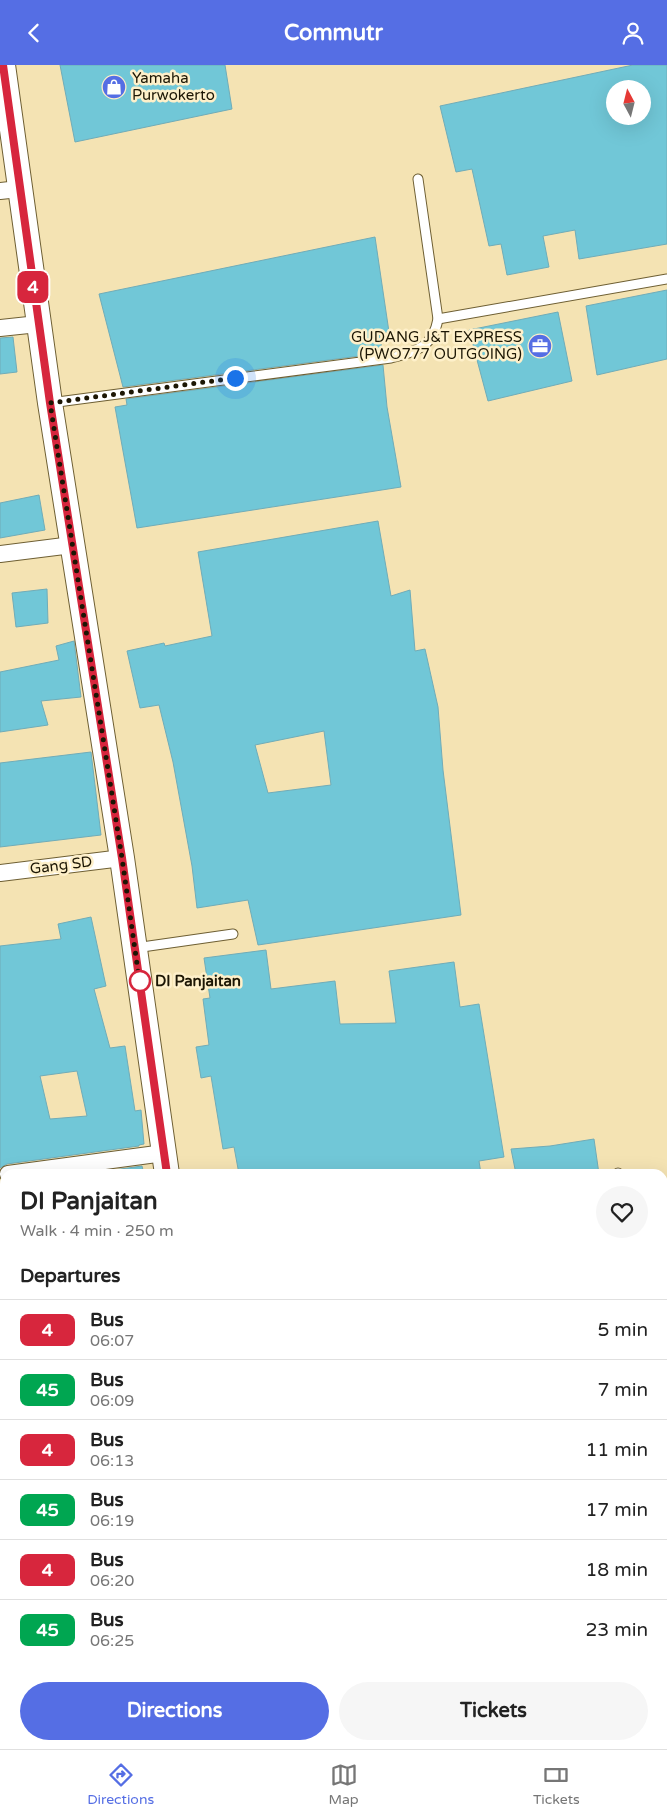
<!DOCTYPE html>
<meta charset="utf-8">
<style>
:root{--surface:#fff;--page:#f6f6f6;--text:#222;--muted:#767676;--line:#e0e0e0;--accent:#556ee4}
body{margin:0;font-family:"Varela Round",sans-serif;background:var(--page);color:var(--text);height:100vh;display:flex;flex-direction:column;font-size:19px;white-space:nowrap}
*{box-sizing:border-box;margin:0}
p{font-size:16px;color:var(--muted)}
.icon{flex:none;width:28px;height:28px;fill:none;stroke:currentColor;stroke-width:2;stroke-linecap:round;stroke-linejoin:round}
.map{position:relative;flex:1;overflow:hidden}
.sheet{position:absolute;left:0px;top:1104px;width:668px;height:581px;display:flex;flex-direction:column;background:var(--surface);border-radius:15px 15px 0 0;box-shadow:0 5px 20px #0002}
.sheet>*{flex:none}
.badge{padding:0 10px;border-radius:8px;font-size:18px;line-height:32px}
.needle{width:32px;rotate:353deg}
.controls{position:absolute;left:606px;top:15px;display:grid;gap:10px}
.controls a{display:grid;place-items:center;width:45px;height:45px;border-radius:50%;background:var(--surface);box-shadow:0 5px 20px #0002;font-size:25px}
.you{position:absolute;width:25px;height:25px;margin:-12px;border:4px solid #fff;border-radius:50%;background:#1a73e8;box-shadow:0 0 0 8px #1a73e833}
.map>.badge{position:absolute;translate:-50% -50%;box-shadow:0 0 0 2px #fff}
h2{padding:0 20px;font-size:19px;line-height:45px}
.round{display:grid;place-items:center;flex:none;width:52px;height:52px;border-radius:26px;background:var(--page)}
.head{display:flex;align-items:center;justify-content:space-between;height:85px;padding:0 20px}
h1{font-size:24px;font-weight:700;line-height:38px}
.button{display:flex;gap:10px;margin-top:auto;padding:10px 20px}
.button a{flex:1;height:58px;border-radius:30px;background:var(--accent);color:#fff;font-size:20px;font-weight:700;line-height:58px;text-align:center}
.button a+a{background:var(--page);color:var(--text)}
ul{padding:0;list-style:none}
li{display:flex;align-items:center;gap:15px;height:60px;padding:0 20px;border-top:1px solid var(--line)}
li div{flex:1}
li b{display:block;font-size:19px}
li em{font-style:normal}
li .badge{min-width:55px;font-weight:700;text-align:center}
header{display:flex;justify-content:space-between;align-items:center;height:65px;padding:0 20px;background:var(--accent);color:#fff;font-size:22px;font-weight:700}
.menu{display:flex;justify-content:space-around;align-items:center;height:70px;border-top:1px solid var(--line);background:var(--surface);font-size:14px;color:var(--muted)}
.menu a{display:grid;justify-items:center;gap:2px}
.menu .selected{color:var(--accent)}
.map>svg:first-child{display:block}
.building{fill:#71c7d7;stroke:#70acb8;fill-rule:evenodd}
.lines{fill:none;stroke-linecap:round;stroke-linejoin:round}
.lane-casing{stroke:#6e5f33;stroke-width:11}
.street-casing{stroke:#6e5f33;stroke-width:18}
.secondary-casing{stroke:#6e5f33;stroke-width:26}
.lane{stroke:#fff;stroke-width:9}
.street{stroke:#fff;stroke-width:16}
.secondary{stroke:#fff;stroke-width:24}
.line-casing{stroke:#fff;stroke-width:11}
.line{stroke:#d7263d;stroke-width:8}
.walk{stroke:#1c1604;stroke-width:5;stroke-dasharray:0 9}
.stop-dot{fill:#fff;stroke:#d7263d;stroke-width:2.5}
.labels{text-anchor:middle;dominant-baseline:central;stroke-width:5;stroke-linejoin:round;paint-order:stroke}
.poi-label{font-size:15px;fill:#1c1604;stroke:#fef0ca;text-anchor:start}
.street-label{font-size:15px;fill:#1c1604;stroke:#fef0ca}
.stop-label{font-size:15px;font-weight:bold;fill:#1c1604;stroke:#fef0ca;text-anchor:start}
</style>
<header><svg class="icon" aria-label="back" viewBox="0 0 24 24"><path d="M15 5l-7 7 7 7"/></svg>Commutr<svg class="icon" aria-label="person" viewBox="0 0 24 24"><circle cx="12" cy="8" r="4"/><path d="M4 21q1-7 8-7t8 7"/></svg></header>
<div class="map">
<svg width="667" height="1684" viewBox="0 0 667 1684">
<rect width="100%" height="100%" fill="#f4e3b3"/>
<g class="building">
<polygon points="60,0 225,0 232,44 75,77"/>
<path d="M633 0H667V179L579 194 575 165 543 171 549 202 507 210 501 179 489 181 472 104 456 107 440 41ZM615 24H642V51H615Z"/>
<polygon points="375,172 389,267 380,269 382,288 123,322 99,229"/>
<polygon points="667,225 667,294 597,310 586,241"/>
<polygon points="558,247 572,316 488,336 469,265"/>
<polygon points="13,272 17,307 0,309 0,273"/>
<polygon points="383,300 387,342 401,422 137,463 115,342 127,340 126,334"/>
<polygon points="39,430 45,465 0,473 0,438"/>
<path d="M378 456 391 531 410 525 415 586 425 584 438 642 443 705 461 850 258 880 248 835 197 843 192 801 173 697 159 640 140 643 127 586 164 578 165 581 212 571 198 487ZM324 666 331 720 268 728 255 680Z"/>
<polygon points="47,524 48,558 16,562 12,528"/>
<polygon points="74,576 81,632 41,636 48,660 0,667 0,607 59,595 56,581"/>
<polygon points="91,687 101,770 0,782 0,698"/>
<path d="M91 852 106 921 94 924 110 983 125 981 135 1046 141 1045 144 1079 139 1080V1081L7 1099 0 1103V881L61 874 58 859ZM77 1006 87 1051 50 1054 40 1011Z"/>
<polygon points="266,885 271,924 335,916 340,959 396,958 389,906 454,897 460,942 479,939 504,1092 479,1096 481,1109 414,1109 414,1106 399,1109 239,1109 234,1082 223,1084 211,1011 201,1013 196,982 209,980 203,934 210,933 204,893"/>
<polygon points="594,1074 599,1109 516,1109 511,1084 550,1081"/>
<polygon points="142,1101 144,1109 85,1109"/>
</g>
<g class="lines">
<g class="lane-casing">
<g id="lane">
<polyline points="438,254 667,214"/>
<path d="M50 338 391 293C417 286 433 282 438 254L418 114"/>
<polyline points="135,883 233,869"/>
<polyline points="618,1108 618,1109"/>
<polyline points="662,1205 667,1204"/>
</g>
</g>
<g class="street-casing">
<g id="street">
<polyline points="0,126 19,124"/>
<polyline points="0,263 38,259"/>
<polyline points="0,489 72,480"/>
<polyline points="0,808 122,793"/>
<polyline points="8,1109 164,1088"/>
<polyline points="0,1208 5,1245"/>
<polyline points="0,1455 5,1455"/>
<polyline points="67,1680 68,1684"/>
</g>
</g>
<g class="secondary-casing">
<g id="secondary">
<polyline points="3,0 50,338 122,793 167,1109"/>
<polyline points="249,1680 250,1684"/>
</g>
</g>
<use href="#lane" class="lane"/>
<use href="#street" class="street"/>
<use href="#secondary" class="secondary"/>
</g>
<g class="lines">
<g class="line-casing">
<polyline id="line" points="3,0 50,338 122,793 167,1109"/>
</g>
<use href="#line" class="line"/>
<polyline class="walk" points="140,916 140,920 122,793 50,338 235,313"/>
</g>
<defs>
<g id="shop-disc" transform="scale(1.25)"><circle r="9.5" fill="#556ee4" stroke="#fef0ca"/><path d="M-5-2.5h2.3a2.7 3.5 0 0 1 5.4 0H5L5.5 6h-11ZM-1.5-2.5h3a1.5 2.3 0 0 0-3 0Z" fill="#fff"/></g>
<g id="office-disc" transform="scale(1.25)"><circle r="9.5" fill="#556ee4" stroke="#fef0ca"/><path d="M-6-3h4V-5.5h4V-3h4V5H-6ZM-1-4.5V-3h2v-1.5ZM-6 0V1H6V0Z" fill="#fff"/></g>
</defs>
<g fill-rule="evenodd">
<use href="#shop-disc" x="114" y="22"/>
<use href="#office-disc" x="540" y="281"/>
</g>
<circle class="stop-dot" cx="140" cy="916" r="10"/>
<g class="labels">
<g class="poi-label">
<text x="132" y="13">Yamaha<tspan x="132" dy="17">Purwokerto</tspan></text>
<text x="522" y="272" text-anchor="end">GUDANG J&amp;T EXPRESS<tspan x="522" dy="17">(PWO777 OUTGOING)</tspan></text>
</g>
<g class="street-label">
<text transform="translate(61 800) rotate(-7)">Gang SD</text>
</g>
<g class="stop-label">
<text x="155" y="916">DI Panjaitan</text>
</g>
</g>
</svg>
<div class="controls">
<a><svg class="needle" viewBox="-14 -14 28 28"><path d="M0-13l5 13h-10z" fill="#e53935"/><path d="M0 13l5-13h-10z" fill="#767676"/></svg></a>
</div>
<div class="you" style="left:235px;top:313px"></div>
<b class="badge" style="left:33px;top:222px;background:#d7263d;color:#fff">4</b>
<section class="sheet">
<div class="head"><div><h1>DI Panjaitan</h1><p>Walk · 4 min · 250 m</p></div><a class="round"><svg class="icon" aria-label="heart" viewBox="0 0 24 24"><path d="M12 20l-8-8c-3-5 5-10 8-4 3-6 11-1 8 4z"/></svg></a></div>
<h2>Departures</h2>
<ul>
<li><span class="badge" style="background:#d7263d;color:#fff">4</span><div><b>Bus</b><p>06:07</p></div><em>5 min</em></li>
<li><span class="badge" style="background:#00a651;color:#fff">45</span><div><b>Bus</b><p>06:09</p></div><em>7 min</em></li>
<li><span class="badge" style="background:#d7263d;color:#fff">4</span><div><b>Bus</b><p>06:13</p></div><em>11 min</em></li>
<li><span class="badge" style="background:#00a651;color:#fff">45</span><div><b>Bus</b><p>06:19</p></div><em>17 min</em></li>
<li><span class="badge" style="background:#d7263d;color:#fff">4</span><div><b>Bus</b><p>06:20</p></div><em>18 min</em></li>
<li><span class="badge" style="background:#00a651;color:#fff">45</span><div><b>Bus</b><p>06:25</p></div><em>23 min</em></li>
</ul>
<div class="button"><a>Directions</a><a>Tickets</a></div>
</section>
</div>
<nav class="menu">
<a class="selected"><svg class="icon" aria-label="directions" viewBox="0 0 24 24"><path d="M12 3l9 9-9 9-9-9zM9 14v-3h6M13 9l2 2-2 2"/></svg>Directions</a>
<a><svg class="icon" aria-label="map" viewBox="0 0 24 24"><path d="M3 6l6-2 6 2 6-2v14l-6 2-6-2-6 2zM9 4v14M15 6v14"/></svg>Map</a>
<a><svg class="icon" aria-label="tickets" viewBox="0 0 24 24"><path d="M3 7h18v10H3zM15 7v10"/></svg>Tickets</a>
</nav>
